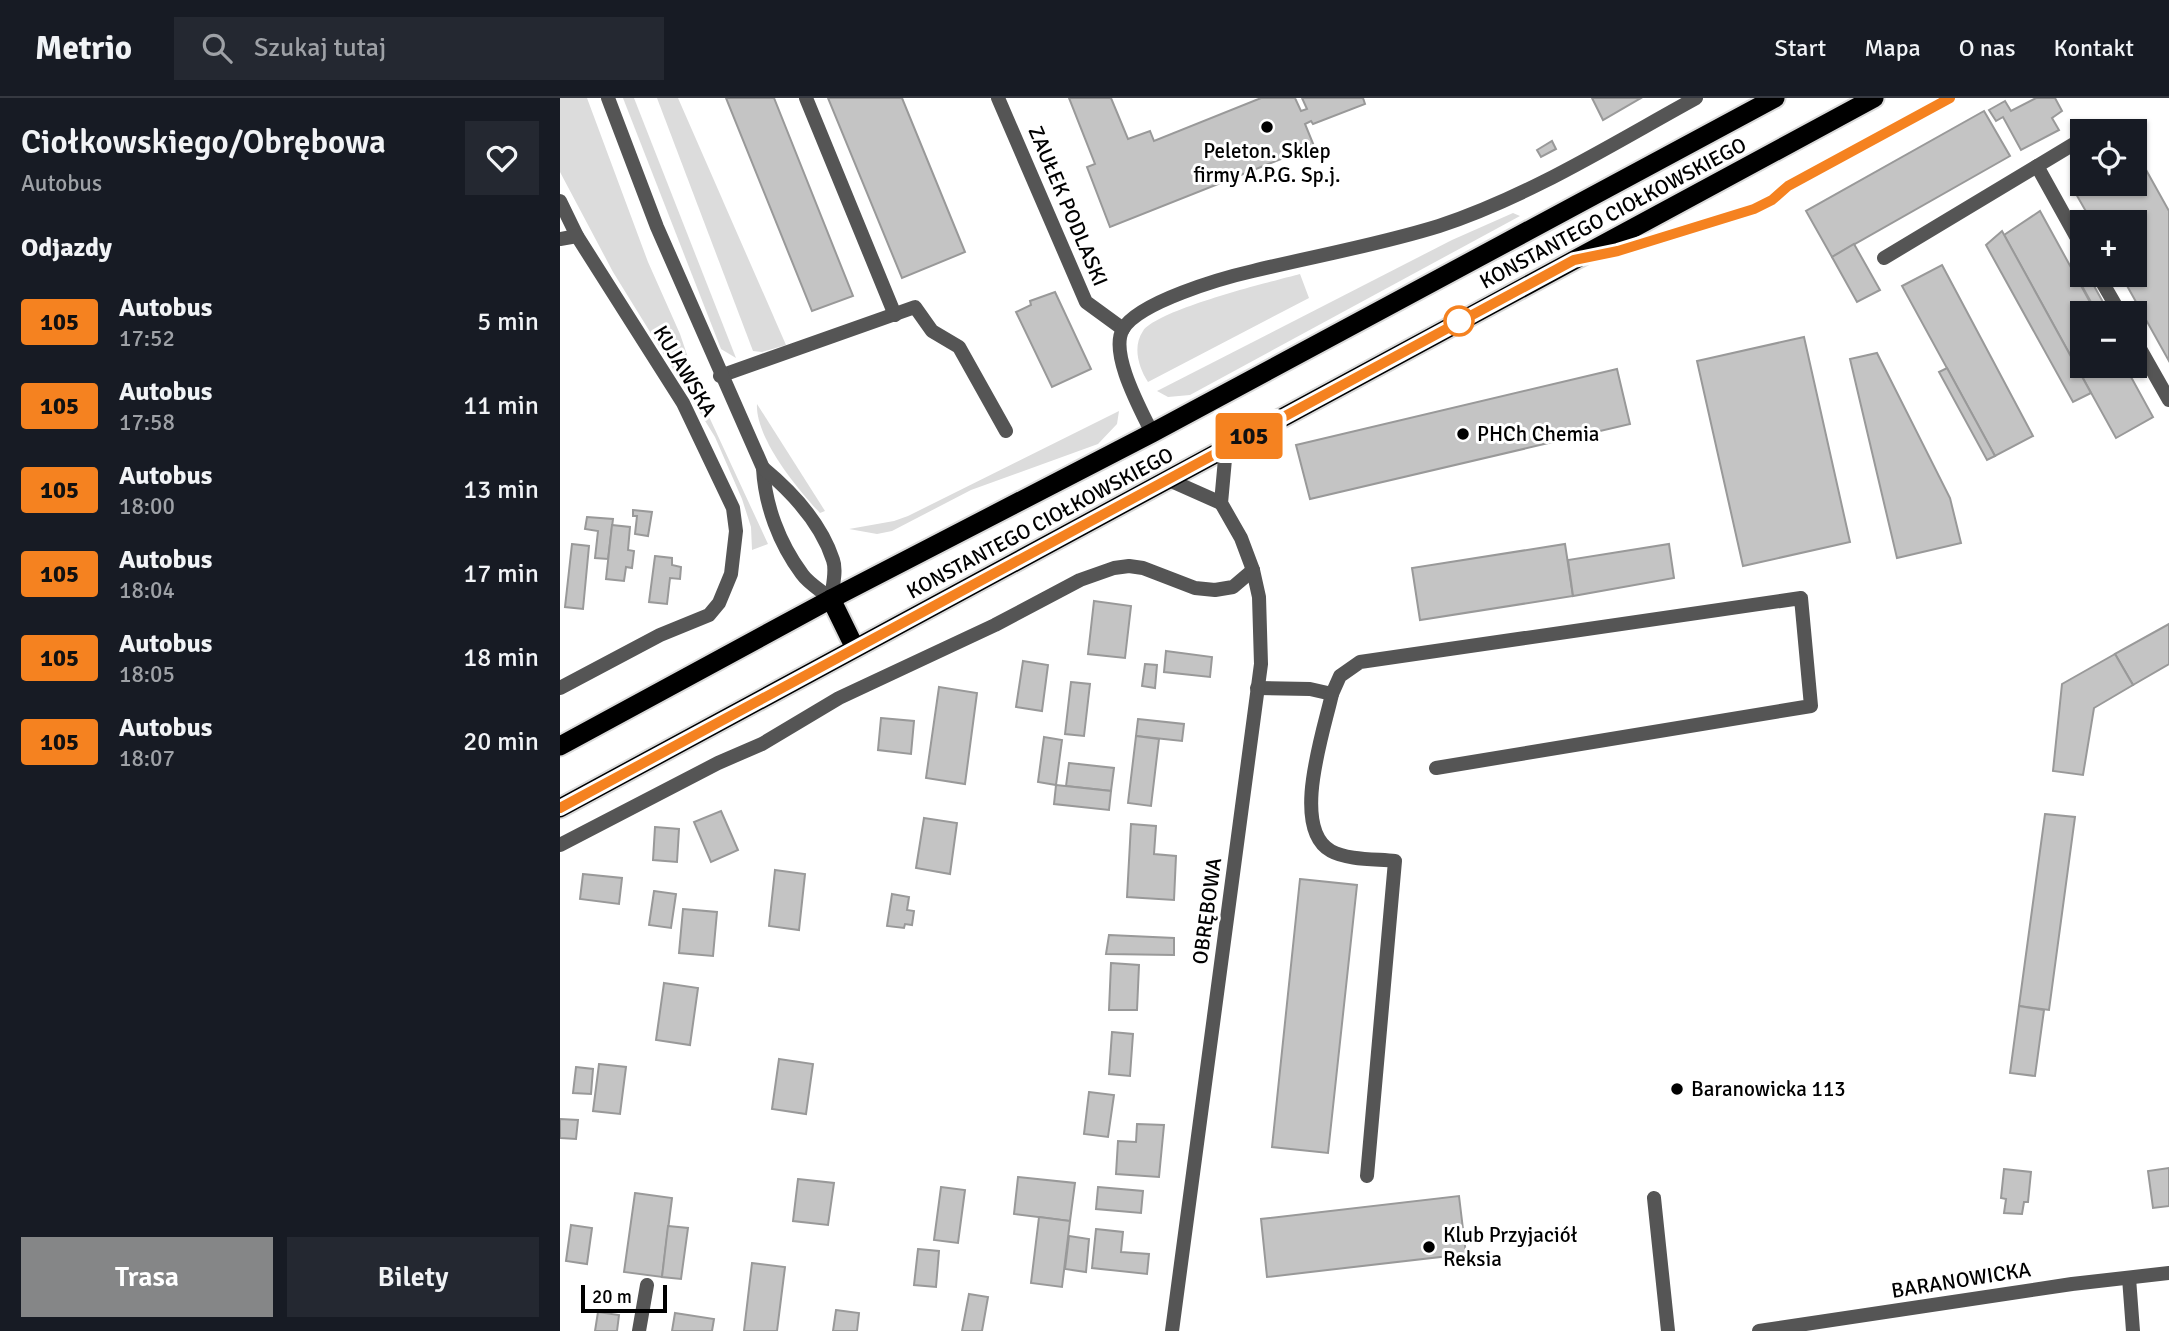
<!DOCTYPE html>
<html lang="pl">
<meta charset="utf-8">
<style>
:root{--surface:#171b24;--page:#242831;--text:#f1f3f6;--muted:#9ea1a6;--line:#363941;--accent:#858687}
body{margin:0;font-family:Signika,sans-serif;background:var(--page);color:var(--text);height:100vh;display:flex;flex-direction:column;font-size:26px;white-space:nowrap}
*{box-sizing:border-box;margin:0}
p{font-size:23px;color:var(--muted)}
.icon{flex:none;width:38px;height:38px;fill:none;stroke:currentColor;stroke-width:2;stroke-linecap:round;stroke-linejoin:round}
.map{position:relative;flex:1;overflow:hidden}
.panel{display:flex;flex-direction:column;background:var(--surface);width:560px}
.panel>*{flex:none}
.badge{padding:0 14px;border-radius:5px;font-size:24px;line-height:46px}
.controls{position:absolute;left:1510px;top:21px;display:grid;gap:14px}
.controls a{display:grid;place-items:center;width:77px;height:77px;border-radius:0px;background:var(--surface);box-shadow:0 2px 5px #0004;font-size:35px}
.scale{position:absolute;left:21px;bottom:18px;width:86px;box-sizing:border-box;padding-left:7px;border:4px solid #000;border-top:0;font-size:19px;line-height:24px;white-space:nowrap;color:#000;-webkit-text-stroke:5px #fff;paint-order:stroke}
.map>.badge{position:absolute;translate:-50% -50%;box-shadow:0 0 0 4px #fff}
h2{padding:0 21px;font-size:26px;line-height:63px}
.round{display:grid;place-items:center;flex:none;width:74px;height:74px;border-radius:0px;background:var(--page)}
.summary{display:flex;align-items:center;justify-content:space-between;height:119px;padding:0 21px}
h1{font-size:33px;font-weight:600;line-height:52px}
.cta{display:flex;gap:14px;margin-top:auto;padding:14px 21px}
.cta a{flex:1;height:80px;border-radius:0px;background:var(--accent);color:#fff;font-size:28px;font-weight:600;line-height:80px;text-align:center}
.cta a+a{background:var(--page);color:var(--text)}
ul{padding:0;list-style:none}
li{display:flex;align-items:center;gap:21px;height:84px;padding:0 21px}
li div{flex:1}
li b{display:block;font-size:26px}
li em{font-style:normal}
li .badge{min-width:77px;font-weight:700;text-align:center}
header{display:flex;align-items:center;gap:42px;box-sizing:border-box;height:98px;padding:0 35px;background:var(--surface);border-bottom:2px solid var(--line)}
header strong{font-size:33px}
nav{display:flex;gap:38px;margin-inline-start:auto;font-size:24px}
.search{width:490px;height:63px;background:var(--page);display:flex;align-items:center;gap:18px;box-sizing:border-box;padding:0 24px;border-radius:0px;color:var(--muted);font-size:26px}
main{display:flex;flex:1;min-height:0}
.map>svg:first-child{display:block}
.green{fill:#dcdcdc}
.building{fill:#c4c4c4;stroke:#999;stroke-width:2}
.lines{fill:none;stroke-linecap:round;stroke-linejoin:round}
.trunk-casing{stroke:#dbdbdb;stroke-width:23}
.service{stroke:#555;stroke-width:14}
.minor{stroke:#555;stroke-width:14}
.tertiary{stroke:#555;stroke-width:14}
.trunk{stroke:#000;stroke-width:19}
.line-casing{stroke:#fff;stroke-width:16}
.line{stroke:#f58220;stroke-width:10}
.poi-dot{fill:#000;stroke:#fff;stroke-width:2.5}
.stop-dot{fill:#fff;stroke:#f58220;stroke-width:3.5}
.labels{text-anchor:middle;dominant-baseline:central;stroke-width:6;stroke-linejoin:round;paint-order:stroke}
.poi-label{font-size:21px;fill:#000;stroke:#fff;text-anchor:start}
.street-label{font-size:21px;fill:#000;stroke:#fff}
</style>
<header>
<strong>Metrio</strong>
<div class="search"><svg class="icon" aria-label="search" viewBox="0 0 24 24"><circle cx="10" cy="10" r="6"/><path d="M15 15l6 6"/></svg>Szukaj tutaj</div>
<nav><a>Start</a><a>Mapa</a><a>O nas</a><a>Kontakt</a></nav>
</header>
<main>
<section class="panel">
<div class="summary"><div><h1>Ciołkowskiego/Obrębowa</h1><p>Autobus</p></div><a class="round"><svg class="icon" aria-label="heart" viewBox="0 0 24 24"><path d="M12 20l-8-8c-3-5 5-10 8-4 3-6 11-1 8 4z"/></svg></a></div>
<h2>Odjazdy</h2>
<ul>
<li><span class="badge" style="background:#f58220;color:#111">105</span><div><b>Autobus</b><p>17:52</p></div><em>5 min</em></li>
<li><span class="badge" style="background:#f58220;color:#111">105</span><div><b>Autobus</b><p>17:58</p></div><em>11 min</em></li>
<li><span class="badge" style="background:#f58220;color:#111">105</span><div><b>Autobus</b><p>18:00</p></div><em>13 min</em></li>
<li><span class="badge" style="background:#f58220;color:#111">105</span><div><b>Autobus</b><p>18:04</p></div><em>17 min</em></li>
<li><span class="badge" style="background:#f58220;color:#111">105</span><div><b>Autobus</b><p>18:05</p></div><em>18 min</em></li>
<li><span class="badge" style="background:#f58220;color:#111">105</span><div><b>Autobus</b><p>18:07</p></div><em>20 min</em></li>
</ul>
<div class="cta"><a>Trasa</a><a>Bilety</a></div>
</section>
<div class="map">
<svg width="1609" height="1233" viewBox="0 0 1609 1233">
<rect width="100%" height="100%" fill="#fff"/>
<g class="green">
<polygon points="0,0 27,0 88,164 120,236 145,310 208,446 192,452 191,429 182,401 155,339 53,174 0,74"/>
<polygon points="63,0 74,0 176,260 161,251"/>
<polygon points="97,0 118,0 226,247 202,254 193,253"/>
<polygon points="953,115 960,118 630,297 608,299 597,293 892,142"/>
<path d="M740 176 749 200 588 284C579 270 572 249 583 233 599 211 710 184 740 176Z"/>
<path d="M197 306 265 413 260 415C237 391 195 339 197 306Z"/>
<polygon points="559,313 557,326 538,346 411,392 332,433 317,436 289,431 334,423 348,418"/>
</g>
<g class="building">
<polygon points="166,0 214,0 293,198 252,213"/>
<polygon points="268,0 342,0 405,154 342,180"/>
<polygon points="509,0 551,0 568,41 590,33 594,43 701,0 735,0 741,13 747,11 742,0 803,0 805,6 753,26 751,23 745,26 754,48 550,129 527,69 535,66"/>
<polygon points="1032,0 1081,0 1043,22"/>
<polygon points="1476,0 1495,0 1502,13 1492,20 1499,32 1461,52 1443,19 1436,23 1429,12 1445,3 1451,13"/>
<polygon points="1424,13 1450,58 1272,159 1246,113"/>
<polygon points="992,43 996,51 981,59 977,52"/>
<polygon points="1580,61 1609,113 1609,263 1561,177 1575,177 1575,124 1532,124 1516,96 1535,86 1575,86 1575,63"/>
<polygon points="1480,113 1536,215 1522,215 1522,268 1565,268 1593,319 1556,340 1444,137"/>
<polygon points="1442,133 1531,295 1513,304 1426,147"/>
<polygon points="1294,146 1320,192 1297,204 1272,159"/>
<polygon points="1521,165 1522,177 1528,177 1549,215 1537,215 1512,170"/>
<polygon points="1382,167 1473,338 1435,358 1342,188"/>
<polygon points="495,194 531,271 492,289 456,214 471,207 470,203"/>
<polygon points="1244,239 1290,444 1183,468 1137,263"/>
<polygon points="1317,255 1390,400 1401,445 1337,460 1290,261"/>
<polygon points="1387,270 1435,358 1427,362 1379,274"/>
<polygon points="1057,271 1070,326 750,401 736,347"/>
<polygon points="73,412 92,414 88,438 75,436 77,418 73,418"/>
<polygon points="27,419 53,421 48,461 35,460 38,433 25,431"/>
<polygon points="52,427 70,429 68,452 74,453 72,470 66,469 64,483 46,481"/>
<polygon points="12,446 29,448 23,511 5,509"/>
<polygon points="1005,446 1013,498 860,522 852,470"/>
<polygon points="1109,446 1114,480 1013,498 1008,462"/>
<polygon points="95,458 112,460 112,467 121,469 120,481 110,480 107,506 89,504"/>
<polygon points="534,503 571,508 565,560 528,556"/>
<polygon points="1609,526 1609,566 1573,587 1555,556"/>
<polygon points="606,553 652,559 650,579 604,574"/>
<polygon points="1555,556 1573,587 1534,610 1523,677 1493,673 1502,586"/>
<polygon points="463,563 488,567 482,613 456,609"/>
<polygon points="585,566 597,567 595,590 582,588"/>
<polygon points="511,584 530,586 524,638 505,636"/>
<polygon points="379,589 417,595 405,686 366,680"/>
<polygon points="321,620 354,623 351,656 318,652"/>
<polygon points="578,621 624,626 622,643 576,638"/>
<polygon points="576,638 599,641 591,708 568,705"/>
<polygon points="484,639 502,642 496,687 478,684"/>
<polygon points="509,665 554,670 551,693 506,688"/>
<polygon points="496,687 551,693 549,712 494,706"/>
<polygon points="161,713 178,752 151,764 134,724"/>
<polygon points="1485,716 1515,719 1489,912 1459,908"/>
<polygon points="364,720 397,725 390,776 356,770"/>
<polygon points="571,726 596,728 594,756 616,758 614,802 567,799"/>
<polygon points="95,729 119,731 117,764 93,762"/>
<polygon points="215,772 245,776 239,832 209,828"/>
<polygon points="23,776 62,780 59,806 20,801"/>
<polygon points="740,781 797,787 768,1055 712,1049"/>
<polygon points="94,793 116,796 111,830 89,827"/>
<polygon points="332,796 349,799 347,812 354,813 352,827 345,826 344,830 327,828"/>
<polygon points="123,811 157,814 153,858 119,855"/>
<polygon points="549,837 614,840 614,857 546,856"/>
<polygon points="551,865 579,867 577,912 549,912"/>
<polygon points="104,885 138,890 130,947 96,942"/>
<polygon points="1459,908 1484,912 1475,978 1450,975"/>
<polygon points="552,934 573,936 570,978 549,976"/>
<polygon points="219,961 253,966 246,1016 212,1011"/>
<polygon points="39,966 66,969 60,1016 33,1013"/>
<polygon points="16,969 33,971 31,996 13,995"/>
<polygon points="529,994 554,997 548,1039 524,1036"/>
<polygon points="0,1021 18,1022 16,1041 0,1040"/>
<polygon points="577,1026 604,1027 599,1079 556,1076 558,1043 576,1044"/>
<polygon points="1609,1070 1609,1108 1593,1110 1588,1073"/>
<polygon points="1444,1071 1471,1074 1468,1104 1464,1104 1462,1116 1444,1115 1446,1101 1441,1100"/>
<polygon points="458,1079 515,1085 510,1123 454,1116"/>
<polygon points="238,1081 274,1085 268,1127 233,1123"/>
<polygon points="381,1089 405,1092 398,1145 374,1142"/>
<polygon points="538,1089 583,1093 581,1115 536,1111"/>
<polygon points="75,1095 112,1100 102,1179 64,1174"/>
<polygon points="899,1098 906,1156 707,1179 701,1121"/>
<polygon points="479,1119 510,1123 502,1189 471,1185"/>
<polygon points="11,1127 32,1130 27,1166 6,1163"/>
<polygon points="108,1128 128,1130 121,1181 102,1179"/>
<polygon points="536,1131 563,1134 561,1154 589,1156 587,1176 532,1170"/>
<polygon points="509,1138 529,1141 526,1174 505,1171"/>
<polygon points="358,1151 379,1153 376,1189 354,1187"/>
<polygon points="192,1165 225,1169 217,1233 184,1233"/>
<polygon points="409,1196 428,1199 422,1233 402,1233"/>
<polygon points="276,1212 299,1215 297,1233 273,1233"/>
<polygon points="38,1214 59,1217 57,1233 35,1233"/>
<polygon points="115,1215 154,1221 152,1233 112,1233"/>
</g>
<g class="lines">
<g class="trunk-casing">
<g id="trunk">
<polyline points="271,501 295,550"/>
<polyline points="0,648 271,501 592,335 1215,0"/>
<polyline points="0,710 1314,0"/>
</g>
</g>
<g class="service">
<polyline points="246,0 335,217"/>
<polyline points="1536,33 1543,29"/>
<polyline points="1477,68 1522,149"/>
<polyline points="1324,160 1522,41"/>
<polyline points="1538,177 1560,215"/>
<polyline points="1575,242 1609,302"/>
<polyline points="160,278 355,209 372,233 399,249 446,333"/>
<path d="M697 590 750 591 772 596C764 633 730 730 771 753 787 762 817 761 835 763L807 1078"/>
<polyline points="772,596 780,578 800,564 1241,500 1251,608 876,670"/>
<polyline points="1094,1100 1108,1233"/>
<polyline points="79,1233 87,1187"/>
</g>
<g class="minor">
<path d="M48 0 97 129 203 370C205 407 219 445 242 476 249 486 262 493 271 501"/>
<polyline points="438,0 526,204 563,231"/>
<polyline points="0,103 17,138 123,305 173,410 176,433 171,476 159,505 149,517 100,537 0,590"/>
<polyline points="0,141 17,138"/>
<polyline points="1029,159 1058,153 1194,111 1212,102 1228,88 1390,0"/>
<path d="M592 335C581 312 549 255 563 231 579 204 662 180 693 173 755 158 818 147 879 128 970 98 1052 46 1136 0"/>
<path d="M203 370C232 394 261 425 273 462 277 473 272 490 271 501"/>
<polyline points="607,381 661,405"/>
<polyline points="0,747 158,665 202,646 279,600 435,527 520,482 554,470 569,468 583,470 635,490 655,492 673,489 693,472"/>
<polyline points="1569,1180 1573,1233"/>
<polyline points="612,1233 701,566 699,499 693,472 681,440 661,405 666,350"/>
</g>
<polyline class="tertiary" points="1199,1233 1512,1186 1609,1175"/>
<use href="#trunk" class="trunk"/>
</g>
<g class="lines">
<g class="line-casing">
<polyline id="line" points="0,710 1014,162 1058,153 1194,111 1212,102 1228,88 1390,0"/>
</g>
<use href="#line" class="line"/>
</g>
<g class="poi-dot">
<circle cx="707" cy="29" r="7"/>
<circle cx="903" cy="336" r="7"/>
<circle cx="1117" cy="991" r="7"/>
<circle cx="869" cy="1149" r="7"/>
</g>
<circle class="stop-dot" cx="899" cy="223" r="14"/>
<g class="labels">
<g class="poi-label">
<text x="707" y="53" text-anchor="middle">Peleton. Sklep<tspan x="707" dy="24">firmy A.P.G. Sp.j.</tspan></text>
<text x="917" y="336">PHCh Chemia</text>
<text x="1131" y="991">Baranowicka 113</text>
<text x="883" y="1137">Klub Przyjaciół<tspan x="883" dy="24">Reksia</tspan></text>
</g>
<g class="street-label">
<text transform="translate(508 108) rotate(67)">ZAUŁEK PODLASKI</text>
<text transform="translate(1053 115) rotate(-28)">KONSTANTEGO CIOŁKOWSKIEGO</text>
<text transform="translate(125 273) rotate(59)">KUJAWSKA</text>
<text transform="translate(480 425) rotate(-28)">KONSTANTEGO CIOŁKOWSKIEGO</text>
<text transform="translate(647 813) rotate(-82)">OBRĘBOWA</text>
<text transform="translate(1401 1182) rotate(-9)">BARANOWICKA</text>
</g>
</g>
</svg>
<div class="controls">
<a><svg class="icon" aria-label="locate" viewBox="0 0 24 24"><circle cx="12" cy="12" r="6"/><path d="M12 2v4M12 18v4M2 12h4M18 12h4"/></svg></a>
<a>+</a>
<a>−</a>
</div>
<div class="scale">20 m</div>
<b class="badge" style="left:689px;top:338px;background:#f58220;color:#111">105</b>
</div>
</main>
